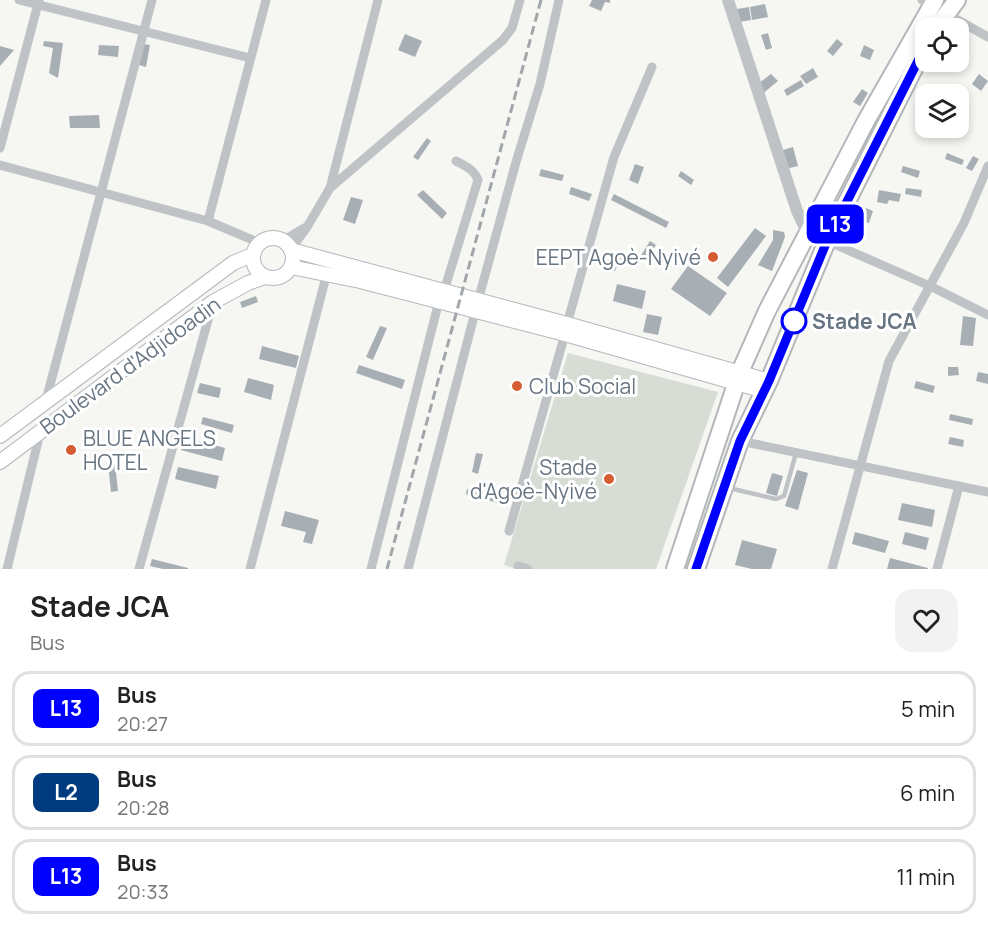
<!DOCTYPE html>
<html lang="fr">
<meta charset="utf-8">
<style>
:root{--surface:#fff;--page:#f2f2f2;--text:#222;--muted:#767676;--line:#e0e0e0}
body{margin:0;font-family:Manrope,sans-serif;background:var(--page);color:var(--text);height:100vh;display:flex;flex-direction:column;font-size:22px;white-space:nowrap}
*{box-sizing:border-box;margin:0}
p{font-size:20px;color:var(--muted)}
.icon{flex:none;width:33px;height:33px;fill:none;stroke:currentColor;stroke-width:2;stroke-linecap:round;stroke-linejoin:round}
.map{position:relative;height:569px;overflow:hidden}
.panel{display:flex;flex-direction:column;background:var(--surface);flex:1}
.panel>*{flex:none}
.badge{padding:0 12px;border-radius:9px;font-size:21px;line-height:39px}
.buttons{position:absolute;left:915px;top:18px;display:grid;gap:12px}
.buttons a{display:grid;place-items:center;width:54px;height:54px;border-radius:12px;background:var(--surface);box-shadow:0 3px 9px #0003;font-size:30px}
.map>.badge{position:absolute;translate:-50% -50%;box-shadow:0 0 0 3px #fff}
.round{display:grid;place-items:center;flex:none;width:63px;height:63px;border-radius:18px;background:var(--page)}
.headline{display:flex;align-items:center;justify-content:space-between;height:102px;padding:0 30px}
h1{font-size:28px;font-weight:700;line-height:45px}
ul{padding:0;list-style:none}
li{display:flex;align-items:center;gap:18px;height:75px;margin:0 12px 9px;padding:0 18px;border:3px solid var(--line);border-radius:18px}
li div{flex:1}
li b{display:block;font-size:22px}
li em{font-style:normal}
li .badge{min-width:66px;font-weight:700;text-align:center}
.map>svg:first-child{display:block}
.green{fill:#d7dcd4}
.building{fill:#a8afb4}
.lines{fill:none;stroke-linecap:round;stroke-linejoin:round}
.secondary-casing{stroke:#b4b8bc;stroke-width:16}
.trunk-casing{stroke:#b4b7ba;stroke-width:20}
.service{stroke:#bfc3c6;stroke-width:4.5}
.minor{stroke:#bfc3c6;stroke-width:9}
.tertiary{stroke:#bfc3c6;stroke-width:12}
.secondary{stroke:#fff;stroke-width:14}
.trunk{stroke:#fff;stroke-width:16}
.rail{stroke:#a1a6ab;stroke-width:3;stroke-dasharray:9 4.5;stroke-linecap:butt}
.line-casing{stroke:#fff;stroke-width:14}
.line{stroke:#00f;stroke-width:9}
.poi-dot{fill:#d65d32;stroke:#fff;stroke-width:2}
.stop-dot{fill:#fff;stroke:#00f;stroke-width:3}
.labels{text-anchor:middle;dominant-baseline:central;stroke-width:6;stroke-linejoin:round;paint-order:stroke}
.poi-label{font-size:21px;fill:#677582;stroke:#fff;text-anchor:end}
.stop-label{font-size:21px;font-weight:bold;fill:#677582;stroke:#fff;text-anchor:start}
.street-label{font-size:21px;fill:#677582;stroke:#fff}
</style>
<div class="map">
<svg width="988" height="569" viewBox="0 0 988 569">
<rect width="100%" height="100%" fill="#f6f6f3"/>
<polygon class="green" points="568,353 718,392 656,569 517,569 504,565"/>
<g class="building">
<polygon points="592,0 610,0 610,3 605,2 601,11 589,6"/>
<polygon points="765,4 768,17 752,20 750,7"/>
<polygon points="749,7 751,20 739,22 737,9"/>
<polygon points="768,33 772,48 766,50 761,35"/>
<polygon points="405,34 422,41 415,57 398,50"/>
<polygon points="837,39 843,44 833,56 827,51"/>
<polygon points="44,41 63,43 58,78 49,73 53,48 43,46"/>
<polygon points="143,44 150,45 146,67 139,65"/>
<polygon points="99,45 119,46 118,57 98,55"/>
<polygon points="864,45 874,50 870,60 860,56"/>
<polygon points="0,46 14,50 0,66"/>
<polygon points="813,68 818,77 806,84 800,76"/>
<polygon points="771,74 778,81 761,95 755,86"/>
<polygon points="979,74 988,81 981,91 972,84"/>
<polygon points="801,80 804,86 787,96 784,90"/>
<polygon points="862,89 868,93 860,106 853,102"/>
<polygon points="99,115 100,128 70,128 69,116"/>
<polygon points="427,138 431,141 418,160 413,157"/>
<polygon points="793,147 798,166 785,169 780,151"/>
<polygon points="947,153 964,160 962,165 945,159"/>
<polygon points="973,156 979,159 972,171 966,168"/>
<polygon points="635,164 644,167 638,184 629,180"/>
<polygon points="903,166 920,171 918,178 901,172"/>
<polygon points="541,169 564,175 562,181 539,176"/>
<polygon points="681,171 694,180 691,185 678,176"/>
<polygon points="571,187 592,194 589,201 569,194"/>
<polygon points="906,188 922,190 921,197 905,194"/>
<polygon points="423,190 447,213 442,219 417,195"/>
<polygon points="879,190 901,194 899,202 889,200 887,204 877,202"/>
<polygon points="614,194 669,222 666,228 611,200"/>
<polygon points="351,197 363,200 355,224 343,220"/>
<polygon points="856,204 873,211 869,223 864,222 864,217 862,217 858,226 849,223"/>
<polygon points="755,228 766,236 728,287 717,278"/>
<polygon points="773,230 784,232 785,237 772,271 758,265 773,240"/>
<polygon points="650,241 656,245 646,260 640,257"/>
<polygon points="611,253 621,258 615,271 605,267"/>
<polygon points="688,266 727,293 710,316 671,289"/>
<polygon points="617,284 646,291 642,309 613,301"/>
<polygon points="256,296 258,302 242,308 240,302"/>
<polygon points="647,314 662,317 658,335 643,332"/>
<polygon points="963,316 976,318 973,346 960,345"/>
<polygon points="380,326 387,328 373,360 366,357"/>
<polygon points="262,346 299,356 296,368 259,359"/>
<polygon points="359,365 405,380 402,389 356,373"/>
<polygon points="948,367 958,367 959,375 948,376"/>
<polygon points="978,372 988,374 988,384 976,381"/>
<polygon points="248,378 274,385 271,400 244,392"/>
<polygon points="916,381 935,386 933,393 914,388"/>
<polygon points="200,383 221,388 219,398 197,393"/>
<polygon points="950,414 973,419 972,425 949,420"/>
<polygon points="203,417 234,425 232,433 201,424"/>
<polygon points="184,437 225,448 222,461 181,450"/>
<polygon points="950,437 964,440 963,447 948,444"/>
<polygon points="476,453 483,454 478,474 472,472"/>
<polygon points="115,463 118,491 111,492 108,464"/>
<polygon points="178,467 219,476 216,489 175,479"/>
<polygon points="797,470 808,473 798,510 785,506"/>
<polygon points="772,473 783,476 777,496 766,493"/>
<polygon points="467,489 507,499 505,505 466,494"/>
<polygon points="902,503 935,510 932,527 898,520"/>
<polygon points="285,511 319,520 312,544 303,542 306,532 281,526"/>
<polygon points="855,532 889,541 885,553 852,544"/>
<polygon points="905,532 929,538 926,550 902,544"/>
<polygon points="742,540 777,549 771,569 752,569 735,565"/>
<polygon points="890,558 928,568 928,569 887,569"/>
<polygon points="152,559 188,568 188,569 163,569 150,566"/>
</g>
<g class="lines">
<g class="secondary-casing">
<g id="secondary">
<circle cx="273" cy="258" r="20"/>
<polyline points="291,250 567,324 769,381"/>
<polyline points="291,267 360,281 565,334 764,391"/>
<polyline points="0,436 233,263 252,255"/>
<polyline points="0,462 213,302 248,283 265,277"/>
</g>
</g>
<g class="trunk-casing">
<g id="trunk">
<polyline points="936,28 957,0"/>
<polyline points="675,569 740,372 767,311 866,121 935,0"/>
<polyline points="696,569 740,441 769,381 827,241 926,45"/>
</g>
</g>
<polyline class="service" points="729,488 776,499 784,496 796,453"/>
<g class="minor">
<polyline points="19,0 250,58"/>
<polyline points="922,0 988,37"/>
<polyline points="0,148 39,0"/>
<polyline points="0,165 208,221 260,243"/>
<polyline points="330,188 378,0"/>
<polyline points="208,221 266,0"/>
<polyline points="282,241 304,228"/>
<polyline points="827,241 930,286 988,315"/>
<polyline points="291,249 307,227 330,188 503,40 512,28 520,0"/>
<path d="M444 291 478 180C474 169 465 166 456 161"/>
<polyline points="567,324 614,157 652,67"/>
<polyline points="45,404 152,0"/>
<polyline points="740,441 988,492"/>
<polyline points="509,531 565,334"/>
<polyline points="518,566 528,569"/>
<polyline points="8,569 7,569 40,433"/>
<polyline points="139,569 213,302"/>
<polyline points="250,569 327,273"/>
<polyline points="371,569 439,301"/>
<polyline points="408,569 478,301 516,162 540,84 559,0"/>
<polyline points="832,569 889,361 964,223 988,166"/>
<polyline points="937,569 959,486"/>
</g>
<polyline class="tertiary" points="728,0 797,211 807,232 827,241"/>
<use href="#secondary" class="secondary"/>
<use href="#trunk" class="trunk"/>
<polyline class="rail" points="387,569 541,0"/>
</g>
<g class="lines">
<g class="line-casing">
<polyline id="line" points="696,569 740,441 769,381 827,241 926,45"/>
</g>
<use href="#line" class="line"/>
</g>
<g class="poi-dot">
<circle cx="713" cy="257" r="6"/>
<circle cx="517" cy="386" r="6"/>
<circle cx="71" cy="450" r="6"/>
<circle cx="609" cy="479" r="6"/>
</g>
<circle class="stop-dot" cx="794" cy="321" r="12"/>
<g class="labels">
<g class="poi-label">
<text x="701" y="257">EEPT Agoè-Nyivé</text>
<text x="529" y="386" text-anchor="start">Club Social</text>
<text x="83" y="438" text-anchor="start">BLUE ANGELS<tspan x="83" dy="24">HOTEL</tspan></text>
<text x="597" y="467">Stade<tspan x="597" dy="24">d'Agoè-Nyivé</tspan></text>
</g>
<g class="stop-label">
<text x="812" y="321">Stade JCA</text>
</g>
<g class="street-label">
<text transform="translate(130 365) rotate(-36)">Boulevard d'Adjidoadin</text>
</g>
</g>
</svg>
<div class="buttons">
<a><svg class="icon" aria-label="locate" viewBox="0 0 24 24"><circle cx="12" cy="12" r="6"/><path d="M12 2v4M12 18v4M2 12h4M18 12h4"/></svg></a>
<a><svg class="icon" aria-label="layers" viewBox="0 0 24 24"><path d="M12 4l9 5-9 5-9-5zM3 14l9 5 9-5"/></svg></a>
</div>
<b class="badge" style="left:835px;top:224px;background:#00f;color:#fff">L13</b>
</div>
<section class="panel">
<div class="headline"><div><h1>Stade JCA</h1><p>Bus</p></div><a class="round"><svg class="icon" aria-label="heart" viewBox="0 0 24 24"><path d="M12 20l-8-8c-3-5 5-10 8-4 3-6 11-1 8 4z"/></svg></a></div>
<ul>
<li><span class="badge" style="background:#00f;color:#fff">L13</span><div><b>Bus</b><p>20:27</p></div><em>5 min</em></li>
<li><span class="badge" style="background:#003b80;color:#fff">L2</span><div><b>Bus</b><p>20:28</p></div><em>6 min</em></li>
<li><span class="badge" style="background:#00f;color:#fff">L13</span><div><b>Bus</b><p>20:33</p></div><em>11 min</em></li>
</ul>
</section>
